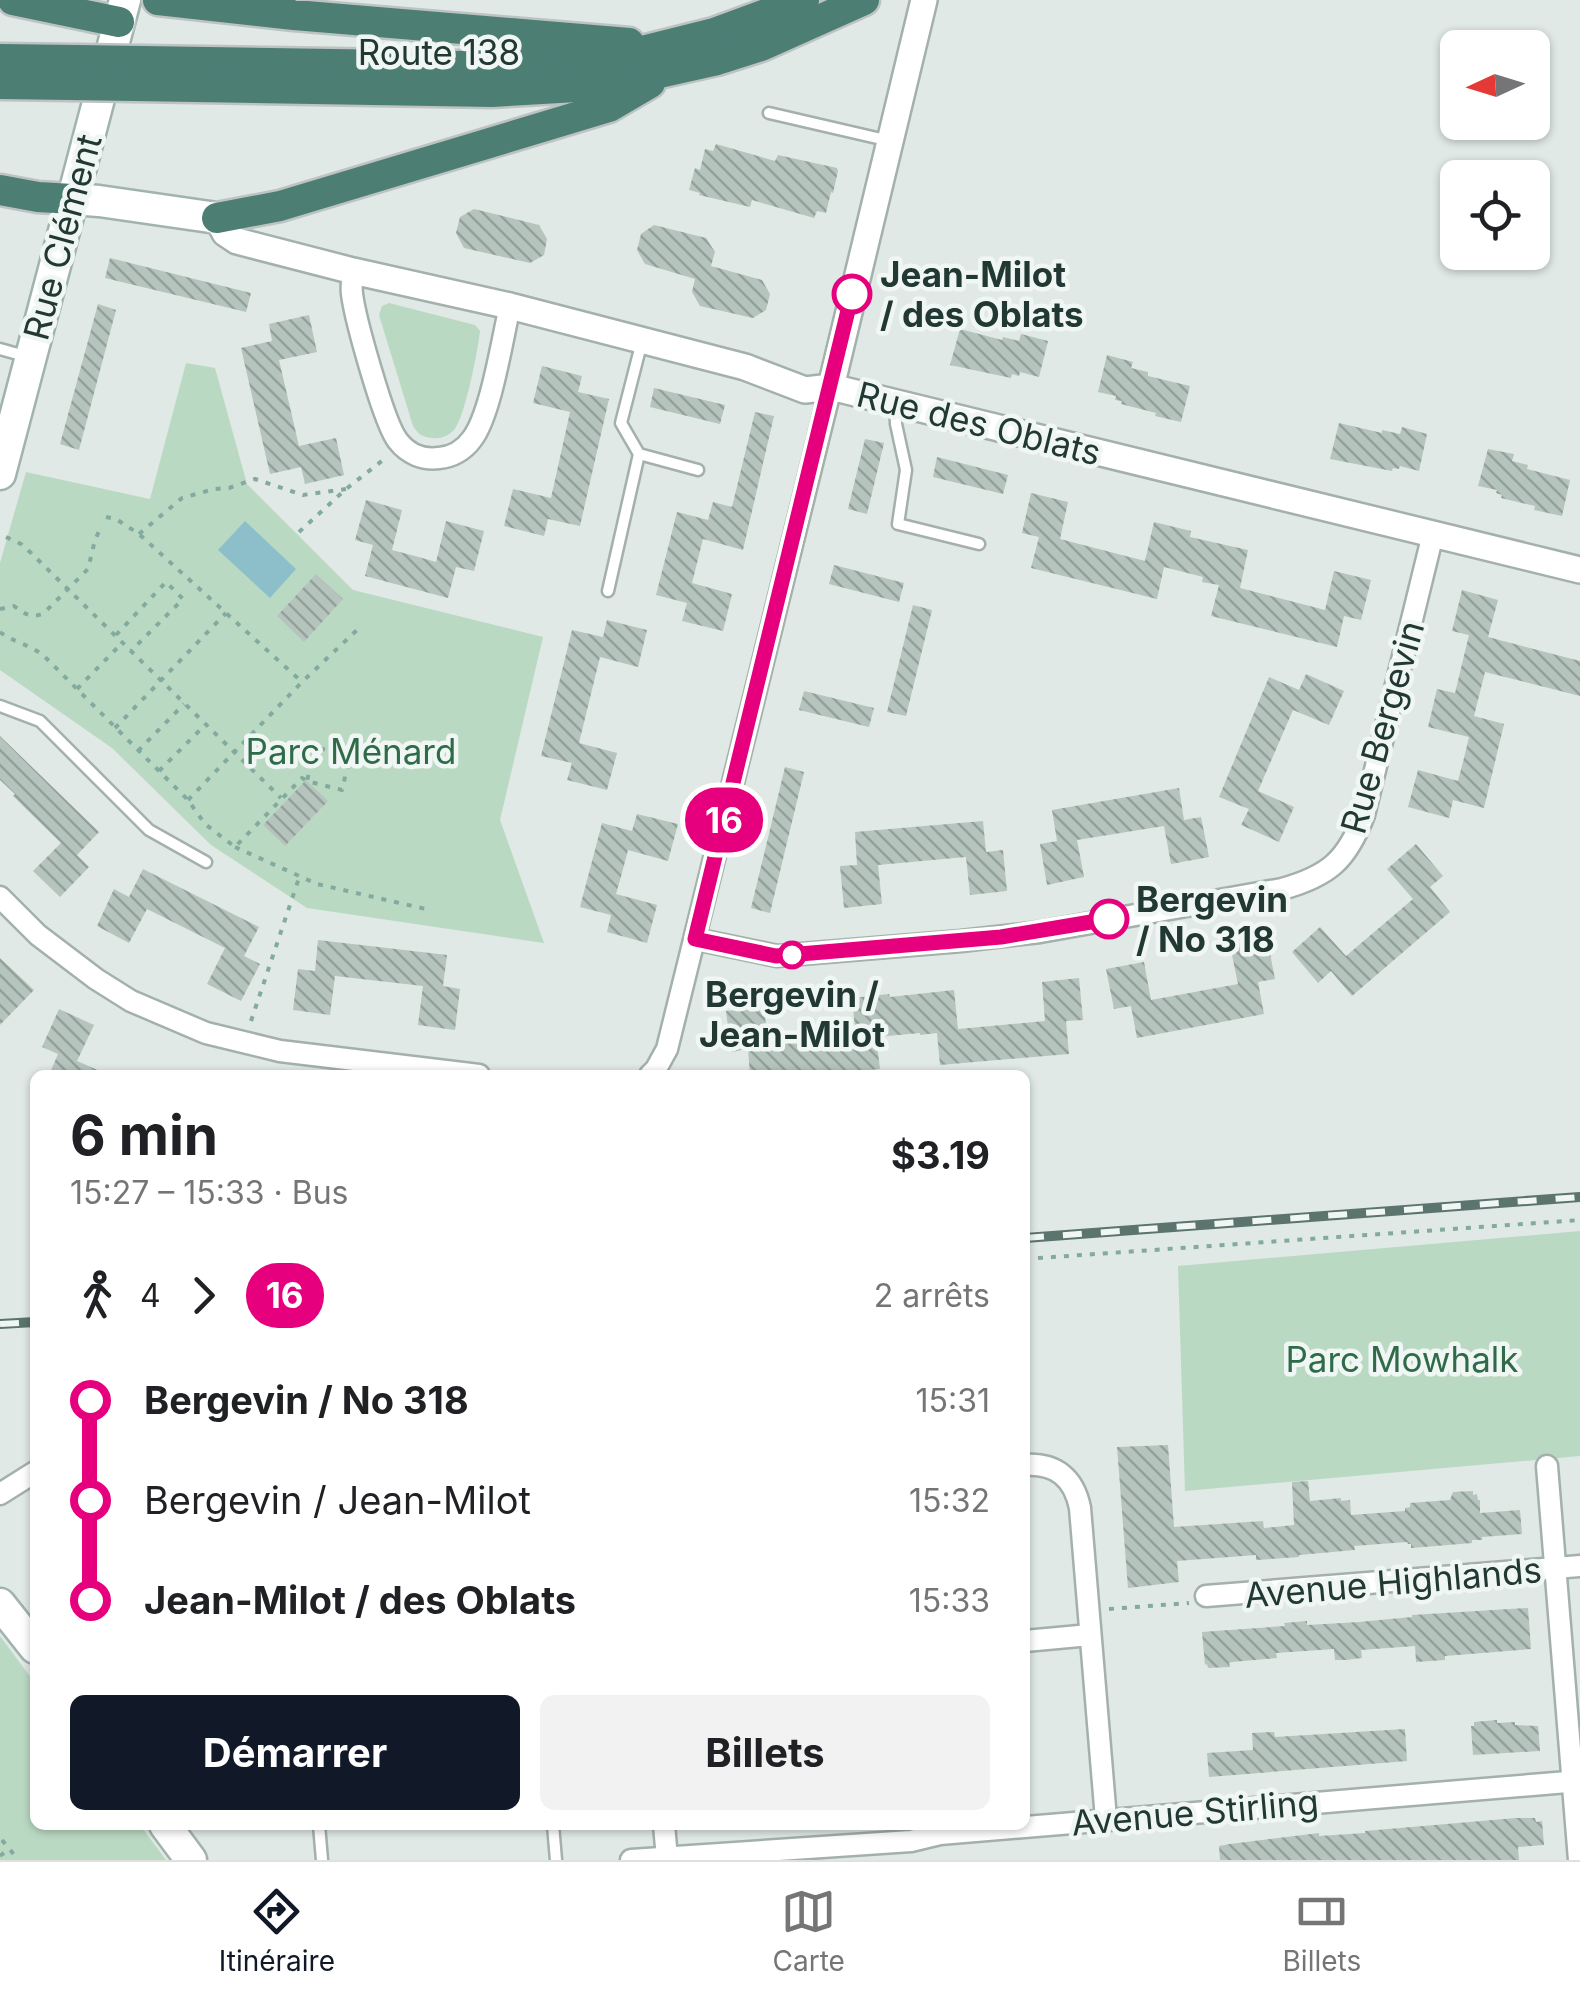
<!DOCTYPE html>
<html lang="fr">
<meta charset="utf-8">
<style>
:root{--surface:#fff;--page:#f2f2f2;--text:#202124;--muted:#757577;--line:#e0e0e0;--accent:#111827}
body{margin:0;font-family:Inter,sans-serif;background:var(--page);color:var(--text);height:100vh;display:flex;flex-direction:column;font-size:38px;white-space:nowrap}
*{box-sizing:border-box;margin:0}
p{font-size:32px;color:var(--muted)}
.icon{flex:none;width:55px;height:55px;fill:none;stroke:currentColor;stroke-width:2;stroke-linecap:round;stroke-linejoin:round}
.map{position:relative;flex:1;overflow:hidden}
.drawer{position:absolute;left:30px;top:1070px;width:1000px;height:760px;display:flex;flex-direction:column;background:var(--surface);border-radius:15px;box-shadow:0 2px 8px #0004}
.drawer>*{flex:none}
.badge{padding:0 20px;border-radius:32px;font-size:35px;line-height:65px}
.needle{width:65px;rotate:266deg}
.fabs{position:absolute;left:1440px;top:30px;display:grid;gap:20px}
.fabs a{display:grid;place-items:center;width:110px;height:110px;border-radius:15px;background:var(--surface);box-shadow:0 2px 8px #0004;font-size:50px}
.map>.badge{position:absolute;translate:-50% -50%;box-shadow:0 0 0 5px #fff}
.legs{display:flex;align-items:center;gap:15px;height:110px;padding:0 40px;font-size:32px}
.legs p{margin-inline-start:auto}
.overview{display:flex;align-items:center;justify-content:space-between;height:170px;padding:0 40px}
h1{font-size:55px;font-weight:700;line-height:75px}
.primary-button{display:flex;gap:20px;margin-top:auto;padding:20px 40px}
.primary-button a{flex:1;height:115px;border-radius:15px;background:var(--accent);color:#fff;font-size:40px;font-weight:700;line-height:115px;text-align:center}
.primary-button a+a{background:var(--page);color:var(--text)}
ul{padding:0 40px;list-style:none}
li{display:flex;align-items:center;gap:35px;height:100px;font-size:38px}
li i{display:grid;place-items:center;width:15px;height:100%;margin:0 12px;background:currentColor}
li i::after{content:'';width:25px;height:25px;margin:-12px;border:8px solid;border-radius:50%;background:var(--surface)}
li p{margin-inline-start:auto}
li:first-child i{background:linear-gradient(#0000 50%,currentColor 0)}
li:last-child i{background:linear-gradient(currentColor 50%,#0000 0)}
.tab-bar{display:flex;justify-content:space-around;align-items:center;height:140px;border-top:2px solid var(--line);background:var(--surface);font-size:28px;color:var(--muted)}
.tab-bar a{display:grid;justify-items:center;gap:5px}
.tab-bar .on{color:var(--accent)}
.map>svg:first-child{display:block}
.park{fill:#bad9c3}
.water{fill:#8cbfca}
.building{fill:url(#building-back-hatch)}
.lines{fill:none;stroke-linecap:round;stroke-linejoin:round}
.service-casing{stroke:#a3b0ac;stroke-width:15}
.minor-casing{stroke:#a3b0ac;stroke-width:25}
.tertiary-casing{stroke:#a3b0ac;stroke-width:30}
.secondary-casing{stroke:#a0b4ad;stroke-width:35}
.trunk-casing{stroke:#bdc3c2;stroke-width:35}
.path{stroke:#83aa9f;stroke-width:4;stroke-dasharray:5 8;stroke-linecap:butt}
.service{stroke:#fff;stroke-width:10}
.minor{stroke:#fff;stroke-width:20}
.tertiary{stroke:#fff;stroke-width:25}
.secondary{stroke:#fff;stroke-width:30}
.trunk{stroke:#4c7e74;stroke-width:30}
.rail-casing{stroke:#5c746e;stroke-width:10}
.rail{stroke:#f0f6f3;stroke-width:6;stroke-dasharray:19;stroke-linecap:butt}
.trunk-bridge-casing{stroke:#bdc3c2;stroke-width:35;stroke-linecap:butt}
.trunk-bridge{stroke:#4c7e74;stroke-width:30}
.line-1-casing{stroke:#fff;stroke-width:22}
.line-1{stroke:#e6007e;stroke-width:15}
.stop-1-dot{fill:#fff;stroke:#e6007e;stroke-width:5}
.labels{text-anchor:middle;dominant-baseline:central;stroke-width:9;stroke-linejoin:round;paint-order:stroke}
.street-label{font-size:35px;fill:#223833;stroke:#f0f6f3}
.stop-label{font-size:35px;font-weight:bold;fill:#223833;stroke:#f0f6f3;text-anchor:start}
.park-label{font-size:35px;fill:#306b49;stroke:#f0f6f3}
</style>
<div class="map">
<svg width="1580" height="1860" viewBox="0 0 1580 1860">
<defs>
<pattern id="building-back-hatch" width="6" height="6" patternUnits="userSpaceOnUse" patternTransform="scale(2.5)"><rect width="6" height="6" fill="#b6c4be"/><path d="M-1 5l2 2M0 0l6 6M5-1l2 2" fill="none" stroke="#94a09b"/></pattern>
</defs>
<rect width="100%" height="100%" fill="#e0e9e5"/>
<g class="park">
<path d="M389 303 475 325 480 331C478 350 465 418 454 430 448 436 441 439 432 438 422 437 418 434 413 426L379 315 382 306Z"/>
<polygon points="186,363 215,368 247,484 353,590 543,637 500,820 544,943 307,908 211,845 112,748 0,670 0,563 26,472 150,499"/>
<polygon points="1580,1231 1580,1456 1185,1491 1178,1266"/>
<polygon points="0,1636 35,1683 35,1825 140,1825 166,1860 0,1860"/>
</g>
<polygon class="water" points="245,521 296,569 270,598 218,550"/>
<g class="building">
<polygon points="716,144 775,161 778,155 837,168 838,171 833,193 831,192 826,213 817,211 814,218 752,200 750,207 699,195 700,193 689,190 695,168 700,170 705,149 713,151"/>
<polygon points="474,209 539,225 547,239 544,255 530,263 464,248 456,233 460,217"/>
<polygon points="654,225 706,238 715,252 711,266 762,280 770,294 766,310 753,318 700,306 692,292 695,279 645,264 637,250 641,234"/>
<polygon points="110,258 251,293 246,312 105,278"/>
<polygon points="98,304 116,310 79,450 60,444"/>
<polygon points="309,315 317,352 279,360 299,446 336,438 344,475 305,484 301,467 270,474 241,348 272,341 269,324"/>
<polygon points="960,329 1002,340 1003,337 1019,341 1021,334 1048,341 1039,377 1020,372 1019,376 1012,374 1011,378 950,365"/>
<polygon points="1107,355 1133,362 1131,368 1148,372 1148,376 1190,386 1181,422 1155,416 1156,413 1121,404 1122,401 1115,400 1116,396 1098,392"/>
<polygon points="542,366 582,376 578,392 609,399 580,526 548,519 544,536 504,526 513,489 551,498 570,412 533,403"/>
<polygon points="654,388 725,405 720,424 650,407"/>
<polygon points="755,412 774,416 743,550 703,539 692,583 732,594 723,631 682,621 687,603 656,595 677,512 708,520 713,502 732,507"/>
<polygon points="1339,423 1382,433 1382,430 1400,434 1402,427 1427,434 1419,471 1400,466 1399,469 1393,468 1392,471 1330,459"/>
<polygon points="865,439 884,443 867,514 848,509"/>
<polygon points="1488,449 1514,454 1512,461 1528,465 1527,469 1570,480 1562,516 1534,510 1535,506 1501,498 1502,495 1496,493 1497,490 1478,486"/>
<polygon points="937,457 1008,475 1003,494 933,477"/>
<polygon points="1031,493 1068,502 1060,539 1145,561 1154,522 1191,531 1190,537 1248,550 1240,588 1325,610 1334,571 1371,580 1361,620 1344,616 1337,647 1211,616 1219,585 1202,582 1203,577 1164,567 1157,599 1031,568 1039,537 1022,533"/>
<polygon points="366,500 402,510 392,550 415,556 436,562 446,521 484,531 474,571 456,567 448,598 365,576 373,545 355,540"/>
<polygon points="834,565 904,583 899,602 829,584"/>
<polygon points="316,574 343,599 304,642 277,616"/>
<polygon points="1462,590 1498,600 1488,637 1580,661 1580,696 1485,672 1474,716 1504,724 1484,808 1453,800 1449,818 1408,807 1418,770 1458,781 1464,758 1469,737 1428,727 1437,689 1455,693 1469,635 1452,631"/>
<polygon points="913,605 932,610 906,716 887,712"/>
<polygon points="607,620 647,630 638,667 600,657 579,743 617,753 607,790 567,780 572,763 541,756 572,630 603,637"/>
<polygon points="1306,674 1344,691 1329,725 1293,710 1258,791 1294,807 1279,842 1241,825 1249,809 1219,797 1269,677 1299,690"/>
<polygon points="804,691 874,708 869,727 799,710"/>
<polygon points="0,736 99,832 77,855 89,867 60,897 33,871 61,843 13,796 15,794 0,780"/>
<polygon points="785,767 804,772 770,913 751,908"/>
<polygon points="306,780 328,801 285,846 263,825"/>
<polygon points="1179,788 1184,820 1201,817 1209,857 1171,864 1164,826 1077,840 1084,877 1047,885 1040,844 1057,841 1052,810"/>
<polygon points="637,814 678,824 668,861 628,850 622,873 616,894 657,905 647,943 607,932 611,915 580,907 602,823 632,831"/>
<polygon points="983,821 986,852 1003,850 1007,891 970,895 966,857 878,865 882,904 844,908 840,866 857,865 855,832"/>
<polygon points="1416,844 1443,876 1430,887 1450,912 1352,996 1331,971 1318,983 1292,952 1320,927 1346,956 1413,899 1387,869"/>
<polygon points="143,869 259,927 244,956 260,964 241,1001 207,984 225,948 147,909 129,943 97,926 114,889 129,897"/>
<polygon points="1267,938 1275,979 1258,982 1264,1014 1137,1038 1131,1006 1114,1009 1106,969 1144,962 1151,1000 1238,984 1230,945"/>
<polygon points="318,940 447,955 443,986 460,989 455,1030 418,1025 423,986 335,976 330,1015 293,1010 298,969 315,971"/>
<polygon points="0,958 34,990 0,1025"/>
<polygon points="1079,978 1083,1020 1066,1021 1069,1054 940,1065 937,1033 920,1035 920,1033 876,1037 880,1069 818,1075 750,1075 748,1049 731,1052 726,1011 764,1007 768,1045 856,1037 852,998 889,994 890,997 954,990 958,1029 1045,1021 1042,982"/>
<polygon points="59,1009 94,1025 77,1061 109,1075 49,1075 58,1054 42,1047"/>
<polygon points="1168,1445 1174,1527 1263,1521 1264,1528 1294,1525 1292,1482 1308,1481 1310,1501 1341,1498 1341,1501 1350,1500 1351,1515 1405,1511 1405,1508 1410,1507 1410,1503 1450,1500 1453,1492 1473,1491 1473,1495 1477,1494 1478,1500 1480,1500 1480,1513 1520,1510 1522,1534 1482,1537 1482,1540 1472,1540 1472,1543 1436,1546 1411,1548 1411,1544 1408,1544 1407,1542 1354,1546 1355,1550 1299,1555 1299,1557 1256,1560 1256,1555 1177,1561 1179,1582 1128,1588 1117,1447"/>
<polygon points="1528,1608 1531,1649 1445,1656 1445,1660 1416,1662 1415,1646 1361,1650 1362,1658 1346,1660 1335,1660 1334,1649 1276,1653 1277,1658 1232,1662 1229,1663 1230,1667 1208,1668 1207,1664 1205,1665 1202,1632 1285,1626 1284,1623 1307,1621 1307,1625 1359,1622 1412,1617 1412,1615"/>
<polygon points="1497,1720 1497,1723 1515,1722 1515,1725 1538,1726 1540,1751 1473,1755 1471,1726 1474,1726 1474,1722"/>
<polygon points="1405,1729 1407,1761 1209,1777 1207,1753 1253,1750 1252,1733 1274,1732 1275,1737"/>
<polygon points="1516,1818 1535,1818 1536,1822 1542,1821 1544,1845 1518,1847 1519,1860 1220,1860 1219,1846 1230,1844 1319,1833 1319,1836 1365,1833 1365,1831"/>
</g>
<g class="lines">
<g class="service-casing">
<g id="service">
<polyline points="769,113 890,141"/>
<polyline points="642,341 621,423 639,454 698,470"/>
<polyline points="0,349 25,356"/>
<polyline points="895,403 896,424 906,470 898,524 979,544"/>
<polyline points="608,591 639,454"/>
<polyline points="0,706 40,721 149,830 206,862"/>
<polyline points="319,1825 322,1860"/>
<polyline points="553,1825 556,1860"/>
</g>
</g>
<g class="minor-casing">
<g id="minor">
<path d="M353 271C352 278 351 286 352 294 355 318 384 424 398 441 408 454 423 460 439 458 452 457 464 450 472 439 491 414 502 340 510 306"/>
<polyline points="0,897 38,935 96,979 131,1001 206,1033 280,1051 479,1075"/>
<path d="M695 939 777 956 961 941 1040 932 1282 889C1329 876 1347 860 1364 815L1433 534"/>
<polyline points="650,1075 656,1069 667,1049 831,387"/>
<path d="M1025 1465C1056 1463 1074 1478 1080 1508L1106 1819"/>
<polyline points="1547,1466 1579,1860"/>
<polyline points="0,1494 35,1472"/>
<polyline points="1206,1596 1580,1566"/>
<polyline points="1025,1641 1090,1635"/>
<polyline points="664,1825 667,1858"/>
<polyline points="631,1860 911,1841 940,1834 1580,1781"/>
</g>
</g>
<g class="tertiary-casing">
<g id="tertiary">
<polyline points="217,218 225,233 237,241 353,271 510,306 745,367 805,390 831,387 1580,570"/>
<polyline points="831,387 924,0"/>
</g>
</g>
<g class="secondary-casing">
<g id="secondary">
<polyline points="72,199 99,201 217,218"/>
<polyline points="0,474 125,0"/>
<polyline points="0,1604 35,1648"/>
<polyline points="165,1825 191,1860"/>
</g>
</g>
<g class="trunk-casing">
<g id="trunk">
<polyline points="13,0 119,22"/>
<polyline points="158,0 294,15 629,43"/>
<polyline points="0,59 77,60"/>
<polyline points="142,61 456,66 563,63 646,50 714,33 804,0"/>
<polyline points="0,84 70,85"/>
<polyline points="135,86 492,92 577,87 632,79 717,60 761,46 864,0"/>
<polyline points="0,190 38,197 72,199"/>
<polyline points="217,218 280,206 609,107 650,83"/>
</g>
</g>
<g class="path">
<polyline points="106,517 116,519 139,534 302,682"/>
<polyline points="299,532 346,489 383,460"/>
<polyline points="139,534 182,498 214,489 229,488 255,479 303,495 346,489"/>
<polyline points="6,537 21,544 30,552 281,798"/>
<path d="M0 609 14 606C25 614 31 619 44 613L88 569 95 540 101 527"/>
<path d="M0 632C13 642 30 645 43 655L188 800 205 824 235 847 302 778 307 781 342 790 350 756 315 747 307 781"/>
<polyline points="116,635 166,582 183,599 131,651"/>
<polyline points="77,689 122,643"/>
<polyline points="115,728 226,613"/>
<polyline points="138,751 184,704"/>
<polyline points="159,771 205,725"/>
<polyline points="188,800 302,682 358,629"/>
<polyline points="235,847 317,884 430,910"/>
<polyline points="251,1021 299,878"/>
<polyline points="1025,1259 1580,1220"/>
<polyline points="1109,1609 1189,1603"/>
<polyline points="2,1840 16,1857"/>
<polyline points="0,1856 9,1849"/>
</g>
<use href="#service" class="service"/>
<use href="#minor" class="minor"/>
<use href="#tertiary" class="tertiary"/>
<use href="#secondary" class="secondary"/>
<use href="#trunk" class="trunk"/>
<g class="rail-casing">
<g id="rail">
<polyline points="1025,1238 1580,1197"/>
<polyline points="0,1324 35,1322"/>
</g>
</g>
<use href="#rail" class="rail"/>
<g class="trunk-bridge-casing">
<g id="trunk-bridge">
<polyline points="77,60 142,61"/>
<polyline points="70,85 135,86"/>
</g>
</g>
<use href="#trunk-bridge" class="trunk-bridge"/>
</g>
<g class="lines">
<g class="line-1-casing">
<polyline id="line-1" points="852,294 695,939 776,956 1001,937 1109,919"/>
</g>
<use href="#line-1" class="line-1"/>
</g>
<g class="stop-1-dot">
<circle cx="852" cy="294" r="18"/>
<circle cx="1109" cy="919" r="18"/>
<circle cx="792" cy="955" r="12"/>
</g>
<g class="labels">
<g class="street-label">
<text x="439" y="52">Route 138</text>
<text transform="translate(62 237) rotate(-75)">Rue Clément</text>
<text transform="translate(979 423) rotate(14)">Rue des Oblats</text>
<text transform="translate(1382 727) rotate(-74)">Rue Bergevin</text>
<text transform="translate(1393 1582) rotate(-5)">Avenue Highlands</text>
<text transform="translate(1195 1812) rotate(-5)">Avenue Stirling</text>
</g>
<g class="stop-label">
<text x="880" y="274">Jean-Milot<tspan x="880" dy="40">/ des Oblats</tspan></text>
<text x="1136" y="899">Bergevin<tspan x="1136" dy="40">/ No 318</tspan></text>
<text x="792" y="994" text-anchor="middle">Bergevin /<tspan x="792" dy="40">Jean-Milot</tspan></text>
</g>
<g class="park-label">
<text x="351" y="751">Parc Ménard</text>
<text x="1402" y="1359">Parc Mowhalk</text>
</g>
</g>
</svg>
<div class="fabs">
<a><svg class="needle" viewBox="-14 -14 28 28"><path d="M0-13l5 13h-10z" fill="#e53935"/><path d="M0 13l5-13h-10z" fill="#757577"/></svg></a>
<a><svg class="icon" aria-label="locate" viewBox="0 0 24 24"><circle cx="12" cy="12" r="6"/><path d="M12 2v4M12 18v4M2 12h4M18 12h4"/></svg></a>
</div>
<b class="badge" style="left:724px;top:820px;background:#e6007e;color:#fff">16</b>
<section class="drawer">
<div class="overview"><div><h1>6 min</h1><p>15:27 – 15:33 · Bus</p></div><b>$3.19</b></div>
<div class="legs"><svg class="icon" aria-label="walk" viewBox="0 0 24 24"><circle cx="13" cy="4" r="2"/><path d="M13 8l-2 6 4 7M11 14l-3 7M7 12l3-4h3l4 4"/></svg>4<svg class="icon" aria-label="forward" viewBox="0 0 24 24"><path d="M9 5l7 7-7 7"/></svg><b class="badge" style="background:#e6007e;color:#fff">16</b><p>2 arrêts</p></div>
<ul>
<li><i style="color:#e6007e"></i><b>Bergevin / No 318</b><p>15:31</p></li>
<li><i style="color:#e6007e"></i><span>Bergevin / Jean-Milot</span><p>15:32</p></li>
<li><i style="color:#e6007e"></i><b>Jean-Milot / des Oblats</b><p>15:33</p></li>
</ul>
<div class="primary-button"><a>Démarrer</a><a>Billets</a></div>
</section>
</div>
<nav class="tab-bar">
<a class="on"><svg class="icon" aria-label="directions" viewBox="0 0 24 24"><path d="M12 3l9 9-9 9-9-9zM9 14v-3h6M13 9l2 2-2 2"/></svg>Itinéraire</a>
<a><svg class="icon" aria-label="map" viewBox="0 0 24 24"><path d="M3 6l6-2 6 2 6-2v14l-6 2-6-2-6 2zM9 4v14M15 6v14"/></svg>Carte</a>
<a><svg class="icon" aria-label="tickets" viewBox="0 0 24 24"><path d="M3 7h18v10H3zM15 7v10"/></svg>Billets</a>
</nav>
